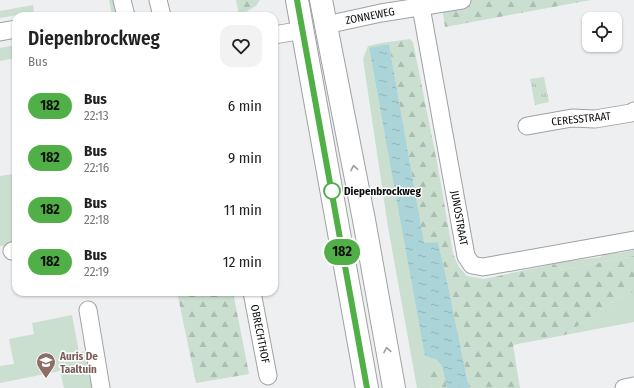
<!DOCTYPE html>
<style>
:root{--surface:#fff;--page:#f2f2f2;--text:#222;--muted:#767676}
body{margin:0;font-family:"Fira Sans Condensed",sans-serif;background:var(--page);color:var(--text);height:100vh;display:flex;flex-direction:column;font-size:15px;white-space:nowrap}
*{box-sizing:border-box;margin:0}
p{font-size:13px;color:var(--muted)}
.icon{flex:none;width:22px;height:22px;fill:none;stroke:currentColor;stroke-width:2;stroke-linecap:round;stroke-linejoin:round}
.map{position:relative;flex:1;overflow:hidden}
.details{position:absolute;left:12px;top:12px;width:266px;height:284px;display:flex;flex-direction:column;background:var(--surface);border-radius:12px;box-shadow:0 1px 3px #0004}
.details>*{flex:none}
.badge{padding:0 8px;border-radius:13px;font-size:14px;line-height:26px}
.tools{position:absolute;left:582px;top:12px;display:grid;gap:8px}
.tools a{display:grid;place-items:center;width:40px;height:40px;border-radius:8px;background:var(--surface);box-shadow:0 1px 3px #0004;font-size:20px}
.map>.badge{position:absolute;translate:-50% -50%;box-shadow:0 0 0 2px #fff}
.round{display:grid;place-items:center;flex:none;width:42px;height:42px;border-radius:12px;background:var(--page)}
.summary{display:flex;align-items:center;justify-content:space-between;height:68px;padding:0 16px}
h1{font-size:19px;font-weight:600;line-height:30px}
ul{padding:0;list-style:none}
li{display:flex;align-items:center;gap:12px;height:52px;padding:0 16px}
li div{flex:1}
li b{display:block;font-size:15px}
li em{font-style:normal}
li .badge{min-width:44px;font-weight:700;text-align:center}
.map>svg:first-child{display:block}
.grass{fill:#cadfd0}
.forest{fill:url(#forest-firs)}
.park{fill:url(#park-tufts)}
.water{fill:url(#water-ripples)}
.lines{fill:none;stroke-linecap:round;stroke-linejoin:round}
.minor-casing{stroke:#a0a1a2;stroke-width:19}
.major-casing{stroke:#a0a1a2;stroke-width:24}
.minor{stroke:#fff;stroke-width:17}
.major{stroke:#fff;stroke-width:22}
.oneway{stroke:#9d9e9e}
.line-casing{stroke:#fff;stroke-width:9}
.line{stroke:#50af46;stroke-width:6}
.stop-dot{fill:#fff;stroke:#50af46;stroke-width:2}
.labels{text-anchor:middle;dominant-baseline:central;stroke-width:3;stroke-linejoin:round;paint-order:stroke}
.street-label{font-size:11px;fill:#0b0c0c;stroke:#fff}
.stop-label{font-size:11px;font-weight:bold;fill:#0b0c0c;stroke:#fff;text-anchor:start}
.education-label{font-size:11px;font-weight:bold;fill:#785e54;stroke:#fff;text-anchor:start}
</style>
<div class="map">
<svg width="634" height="388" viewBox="0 0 634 388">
<defs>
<pattern id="forest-firs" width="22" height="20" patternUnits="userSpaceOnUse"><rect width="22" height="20" fill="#cadfd0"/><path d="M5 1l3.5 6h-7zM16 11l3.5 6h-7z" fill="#acbeb1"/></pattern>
<pattern id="park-tufts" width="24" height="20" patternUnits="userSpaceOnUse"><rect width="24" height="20" fill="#cadfd0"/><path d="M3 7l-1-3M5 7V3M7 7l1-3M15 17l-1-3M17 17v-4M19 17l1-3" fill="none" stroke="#acbeb1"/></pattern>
<pattern id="water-ripples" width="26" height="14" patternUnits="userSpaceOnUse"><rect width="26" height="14" fill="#aad4d7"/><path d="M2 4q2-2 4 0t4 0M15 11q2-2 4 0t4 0" fill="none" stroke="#91b5b7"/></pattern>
</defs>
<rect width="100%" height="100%" fill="#eeeff1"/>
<g class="grass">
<polygon points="109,0 115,0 119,16 112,16"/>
<polygon points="33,5 34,12 0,18 0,11"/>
<polygon points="381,43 381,46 369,49 432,388 417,388 388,227 363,59 368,46"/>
<polygon points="16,45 16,58 0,61 0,48"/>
<polygon points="13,174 16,188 16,244 0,246 0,176"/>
<polygon points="634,250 634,256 562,270 554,264 564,258 569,257 570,261 601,257 601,253 608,251 620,253"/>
<polygon points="634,292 634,322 565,335 619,297"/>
<polygon points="72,315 79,352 88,351 95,388 64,388 60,371 0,383 0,366 14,364 9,339 34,334 32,323"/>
</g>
<g class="forest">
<polygon points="236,0 260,0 256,6 239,16"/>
<polygon points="441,0 591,0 445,27"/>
<polygon points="410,39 413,42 437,162 453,254 459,267 467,276 484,279 554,264 562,270 634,256 634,292 619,297 565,335 513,345 520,388 469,388 447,281 438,242 424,244 389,44 381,46 381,43"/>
<polygon points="180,292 233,292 249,374 196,383 178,297"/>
<polygon points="425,356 437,360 442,366 447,388 432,388"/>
</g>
<polygon class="park" points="544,77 549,102 535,105 530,79"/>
<polygon class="water" points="389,44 424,243 438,242 447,281 469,388 447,388 442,366 437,360 425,356 369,48"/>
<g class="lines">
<g class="minor-casing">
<g id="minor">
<polyline points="122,0 126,16"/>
<polyline points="158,0 162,16"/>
<polyline points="421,7 466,256 472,265 483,267 634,240"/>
<polyline points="326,25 381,13 462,0"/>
<polyline points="0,32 16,29"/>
<polyline points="274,35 303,30"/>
<polyline points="527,126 572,118 595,119 631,113 634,111"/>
<polyline points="12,251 16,250"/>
<polyline points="252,292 268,376"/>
<polyline points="88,310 101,388"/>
<polyline points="624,388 634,386"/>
</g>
</g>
<g class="major-casing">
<g id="major">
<polyline points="297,0 367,388"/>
<polyline points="321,0 364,220 394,388"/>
</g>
</g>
<use href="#minor" class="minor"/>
<use href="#major" class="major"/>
</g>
<defs><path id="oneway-chevron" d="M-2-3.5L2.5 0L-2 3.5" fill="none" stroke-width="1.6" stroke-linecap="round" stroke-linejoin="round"/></defs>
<g class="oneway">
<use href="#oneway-chevron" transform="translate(354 168) rotate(-101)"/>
<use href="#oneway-chevron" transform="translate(387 350) rotate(-100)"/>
</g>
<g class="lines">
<g class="line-casing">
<polyline id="line" points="297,0 367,388"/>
</g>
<use href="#line" class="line"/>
</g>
<defs>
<g id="school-pin" transform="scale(1)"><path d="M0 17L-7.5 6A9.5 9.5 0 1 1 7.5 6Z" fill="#8d6e63" stroke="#fff"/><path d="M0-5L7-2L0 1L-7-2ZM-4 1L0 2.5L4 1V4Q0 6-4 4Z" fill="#fff"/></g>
</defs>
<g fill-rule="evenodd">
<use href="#school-pin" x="46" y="362"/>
</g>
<circle class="stop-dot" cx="332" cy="191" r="8"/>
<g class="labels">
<g class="street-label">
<text transform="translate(370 16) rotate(-11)">ZONNEWEG</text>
<text transform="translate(581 119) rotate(-6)">CERESSTRAAT</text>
<text transform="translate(459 218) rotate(80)">JUNOSTRAAT</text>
<text transform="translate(260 334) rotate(79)">OBRECHTHOF</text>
</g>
<g class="stop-label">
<text x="344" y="191">Diepenbrockweg</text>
</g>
<g class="education-label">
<text x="60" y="356">Auris De<tspan x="60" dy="13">Taaltuin</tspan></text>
</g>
</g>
</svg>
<div class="tools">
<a><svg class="icon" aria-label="locate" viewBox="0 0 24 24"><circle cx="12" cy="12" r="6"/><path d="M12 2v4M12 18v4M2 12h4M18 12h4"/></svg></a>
</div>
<b class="badge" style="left:342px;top:252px;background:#50af46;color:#111">182</b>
<section class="details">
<div class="summary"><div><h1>Diepenbrockweg</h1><p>Bus</p></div><a class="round"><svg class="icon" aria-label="heart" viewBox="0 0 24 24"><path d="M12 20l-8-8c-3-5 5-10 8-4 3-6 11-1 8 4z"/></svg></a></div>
<ul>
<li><span class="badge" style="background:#50af46;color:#111">182</span><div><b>Bus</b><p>22:13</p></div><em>6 min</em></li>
<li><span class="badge" style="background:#50af46;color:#111">182</span><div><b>Bus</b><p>22:16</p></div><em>9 min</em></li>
<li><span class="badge" style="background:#50af46;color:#111">182</span><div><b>Bus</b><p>22:18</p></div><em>11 min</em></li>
<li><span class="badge" style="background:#50af46;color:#111">182</span><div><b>Bus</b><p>22:19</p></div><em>12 min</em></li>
</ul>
</section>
</div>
